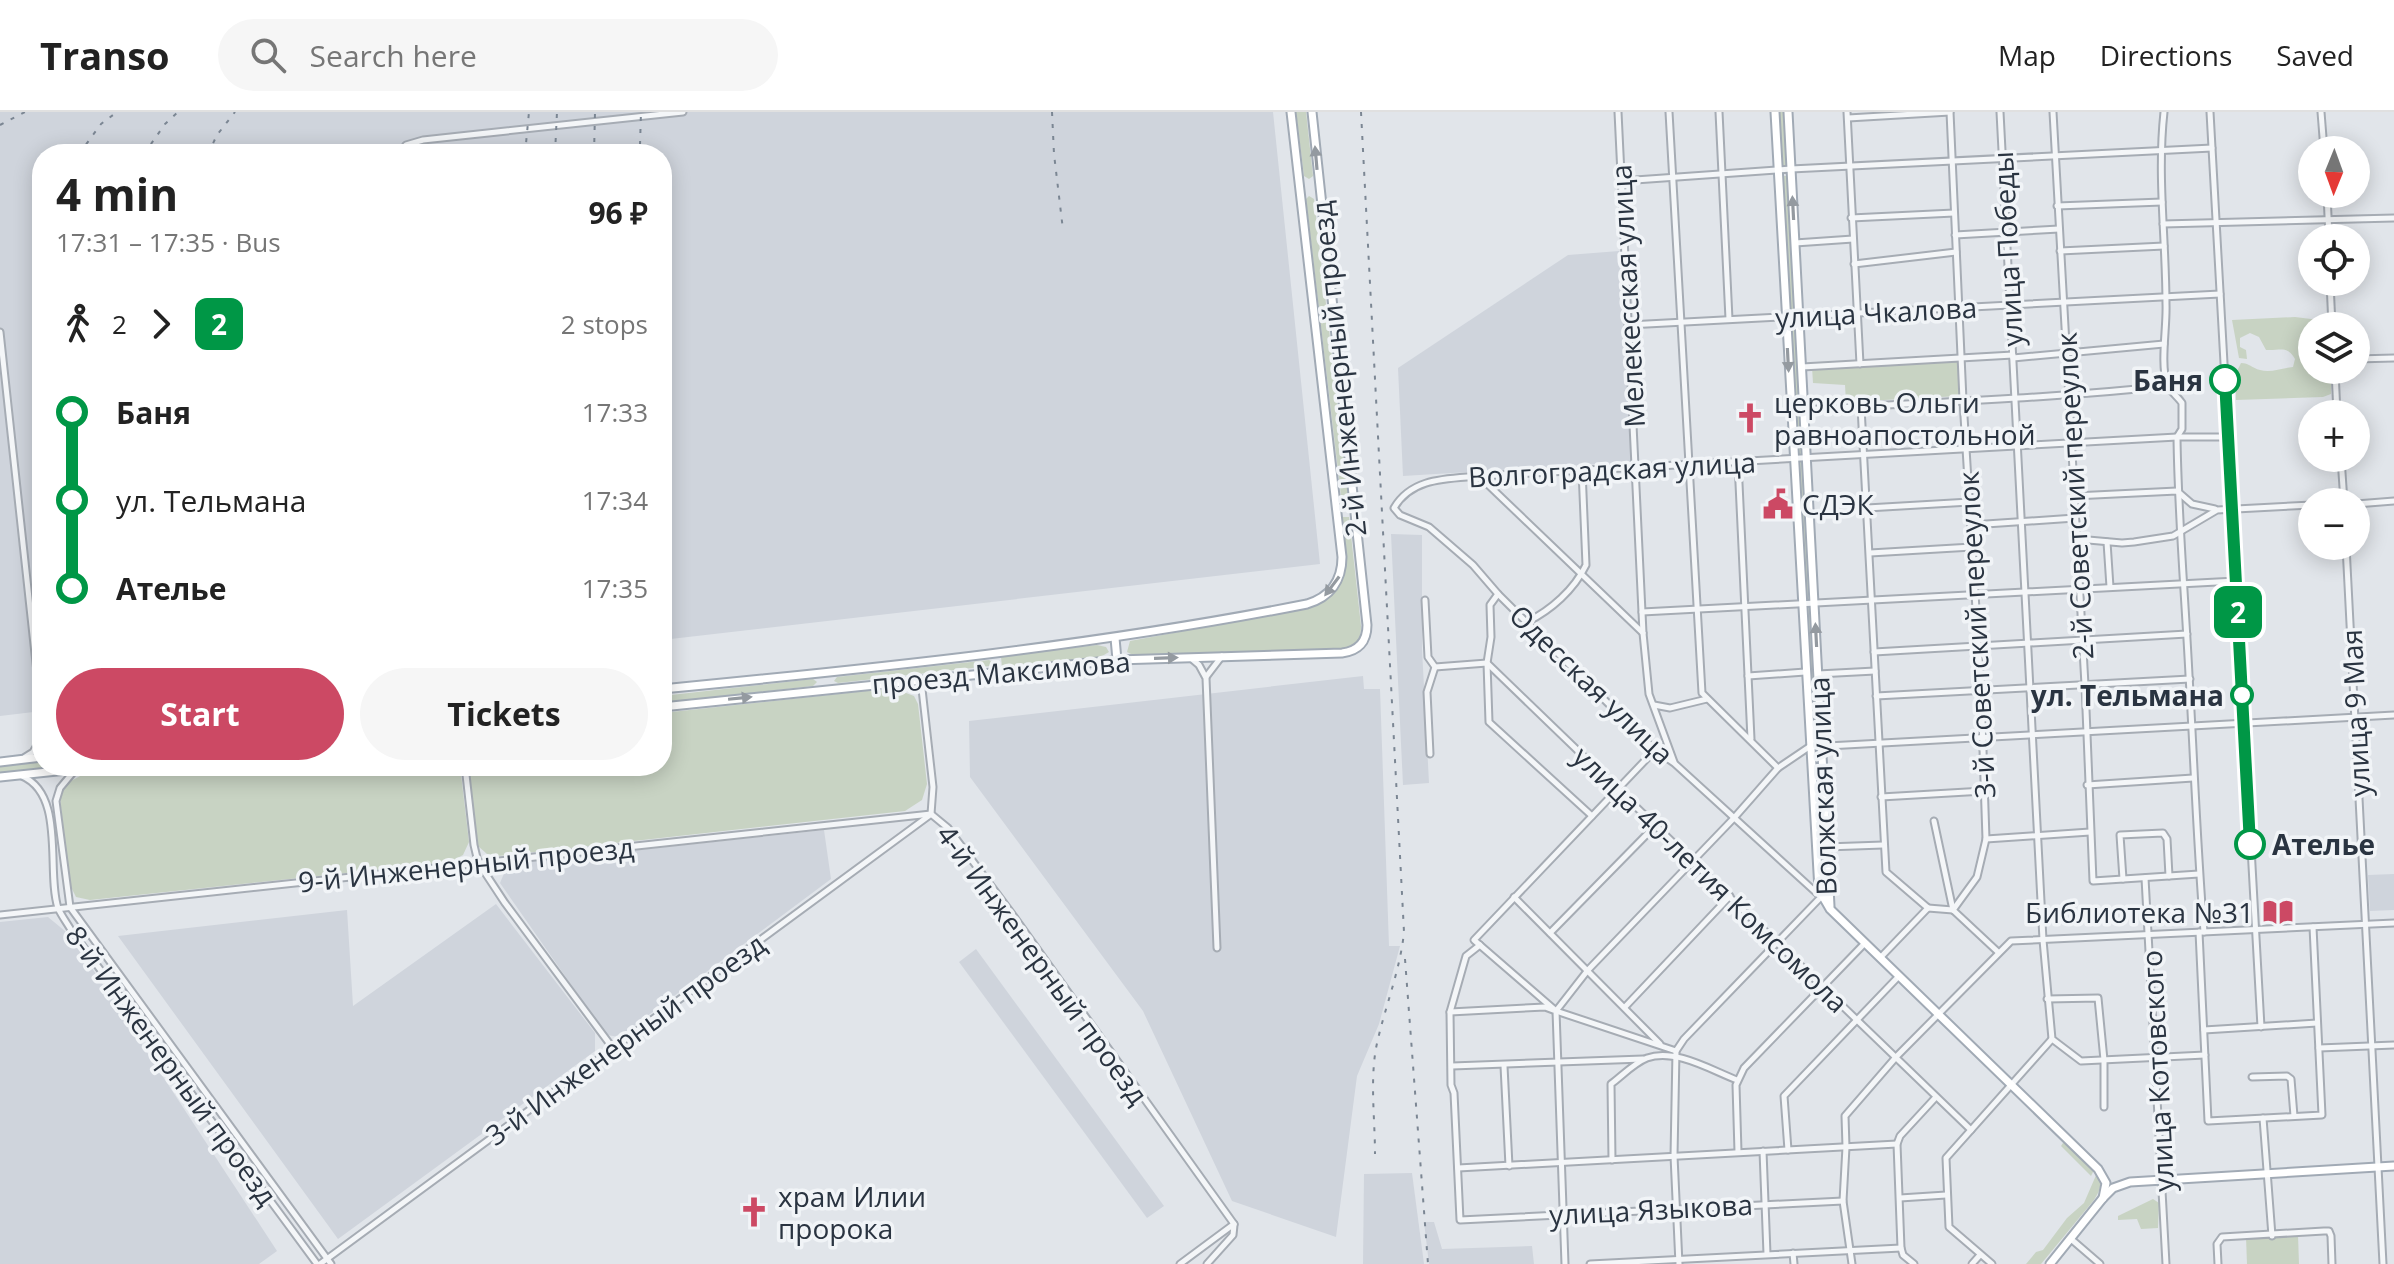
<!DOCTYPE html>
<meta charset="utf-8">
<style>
:root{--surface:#fff;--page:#f6f6f6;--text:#222;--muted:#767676;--line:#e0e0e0;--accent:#cc4964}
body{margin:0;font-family:"Open Sans",sans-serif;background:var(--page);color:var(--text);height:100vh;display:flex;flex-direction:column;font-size:30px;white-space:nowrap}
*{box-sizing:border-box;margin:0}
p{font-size:26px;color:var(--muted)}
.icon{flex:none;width:44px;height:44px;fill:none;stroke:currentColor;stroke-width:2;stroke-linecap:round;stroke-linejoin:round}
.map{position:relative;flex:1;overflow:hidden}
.sheet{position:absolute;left:32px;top:32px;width:640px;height:632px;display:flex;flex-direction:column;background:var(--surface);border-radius:32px;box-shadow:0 4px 20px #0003}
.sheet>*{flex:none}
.badge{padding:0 16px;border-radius:12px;font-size:28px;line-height:52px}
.needle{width:52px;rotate:181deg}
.tools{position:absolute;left:2298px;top:24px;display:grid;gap:16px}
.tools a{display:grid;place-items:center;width:72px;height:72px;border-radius:50%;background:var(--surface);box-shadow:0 4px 20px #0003;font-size:40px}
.map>.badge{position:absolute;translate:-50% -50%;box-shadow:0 0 0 4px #fff}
.legs{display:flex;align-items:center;gap:12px;height:88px;padding:0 24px;font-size:26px}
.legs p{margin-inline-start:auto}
.overview{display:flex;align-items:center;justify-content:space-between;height:136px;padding:0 24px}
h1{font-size:44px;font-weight:700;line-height:60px}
.button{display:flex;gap:16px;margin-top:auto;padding:16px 24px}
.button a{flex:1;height:92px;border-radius:48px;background:var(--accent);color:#fff;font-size:32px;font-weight:700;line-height:92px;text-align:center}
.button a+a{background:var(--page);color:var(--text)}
ul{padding:0 24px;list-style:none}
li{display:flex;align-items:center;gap:28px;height:88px;font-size:30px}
li i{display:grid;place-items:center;width:12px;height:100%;margin:0 10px;background:currentColor}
li i::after{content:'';width:20px;height:20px;margin:-10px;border:6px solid;border-radius:50%;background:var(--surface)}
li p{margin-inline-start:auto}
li:first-child i{background:linear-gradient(#0000 50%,currentColor 0)}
li:last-child i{background:linear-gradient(currentColor 50%,#0000 0)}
header{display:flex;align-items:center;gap:48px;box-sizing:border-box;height:112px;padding:0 40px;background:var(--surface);border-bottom:2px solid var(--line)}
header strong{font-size:38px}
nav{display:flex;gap:44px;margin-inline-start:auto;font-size:28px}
.search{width:560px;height:72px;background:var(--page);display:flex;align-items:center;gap:20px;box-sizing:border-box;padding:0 28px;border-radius:44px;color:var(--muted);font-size:30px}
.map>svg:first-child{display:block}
.built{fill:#cfd4dc}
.green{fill:#c8d3c3}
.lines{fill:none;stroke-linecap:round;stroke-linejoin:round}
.minor-casing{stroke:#a6acb4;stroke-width:9}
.major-casing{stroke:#a1aab5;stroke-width:11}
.minor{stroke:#f4f6f8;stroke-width:5}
.major{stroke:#fff;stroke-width:7}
.rail{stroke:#7b8693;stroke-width:2;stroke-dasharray:4 8;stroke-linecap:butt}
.oneway{fill:#949aa0}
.line-1-casing{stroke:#fff;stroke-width:18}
.line-1{stroke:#009746;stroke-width:12}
.stop-1-dot{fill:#fff;stroke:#009746;stroke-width:4}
.labels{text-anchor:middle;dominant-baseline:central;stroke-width:7;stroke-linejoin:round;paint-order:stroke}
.street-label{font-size:28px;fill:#2a3441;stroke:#f1f4f7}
.stop-label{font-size:28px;font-weight:bold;fill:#2a3441;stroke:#f1f4f7;text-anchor:end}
.poi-label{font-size:28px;fill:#2a3441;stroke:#f1f4f7;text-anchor:start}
</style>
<header>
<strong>Transo</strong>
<div class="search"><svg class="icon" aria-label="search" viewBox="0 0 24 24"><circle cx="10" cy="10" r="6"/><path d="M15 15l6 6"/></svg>Search here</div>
<nav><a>Map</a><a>Directions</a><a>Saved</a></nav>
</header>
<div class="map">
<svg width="2394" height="1152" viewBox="0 0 2394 1152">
<rect width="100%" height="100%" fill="#e1e5ea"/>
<g class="built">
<polygon points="0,0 1273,0 1320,452 662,528 662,42 42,42 42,599 0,604"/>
<polygon points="1619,139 1634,350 1403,364 1398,256 1568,143"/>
<polygon points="1391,422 1422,423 1422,537 1429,671 1403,673"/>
<polygon points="1363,564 1364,577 1380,577 1389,834 1400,834 1379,912 1357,964 1336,1125 1232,1089 1143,899 970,665 969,609"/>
<polygon points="824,718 831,767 619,925 607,923 600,914 500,771 508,752"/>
<polygon points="2394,762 2394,798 2370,799 2368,763"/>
<polygon points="496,792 595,921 595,939 338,1127 118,824 347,798 353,894"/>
<polygon points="48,805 71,824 277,1139 259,1152 0,1152 0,810"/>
<polygon points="976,837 1164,1094 1147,1106 959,850"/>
<polygon points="1412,1061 1424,1152 1363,1152 1364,1062"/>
<polygon points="1424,1110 1434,1110 1442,1137 1532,1134 1534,1152 1429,1152"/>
</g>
<g class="green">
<polygon points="1296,0 1306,0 1313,64 1309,67 1304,64"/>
<polygon points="1779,0 1786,0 1789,55 1782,55"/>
<polygon points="1783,64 1790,64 1796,197 1790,198"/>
<polygon points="1309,84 1314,87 1348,383 1345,388 1341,384 1306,87"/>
<path d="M2295 205 2327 209 2329 214H2312V258H2331V282L2323 285 2236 288V261L2241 251C2249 251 2252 256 2260 258 2271 261 2282 256 2293 255L2295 247C2287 233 2280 239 2266 238L2259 225 2250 221 2240 226V235L2246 238 2247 247 2239 246 2232 208Z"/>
<polygon points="1789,209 1796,209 1803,342 1797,342"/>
<polygon points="1959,248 1960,284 1846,290 1845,273 1813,271 1812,255"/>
<polygon points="1805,347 1812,488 1805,488 1797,348"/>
<path d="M1343 405H1349L1361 514C1361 525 1358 532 1347 538L1135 544 1127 540 1130 529 1307 496C1357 481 1343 444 1343 405Z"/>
<polygon points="1813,492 1819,633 1812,633 1805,493"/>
<polygon points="1097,533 1106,535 1109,540 1097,547 1002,555 1001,545 1008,543"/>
<polygon points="989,548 992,550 990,554 838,571 834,569 837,565"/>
<polygon points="813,567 817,570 813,574 662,591 662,584"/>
<polygon points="893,576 914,584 918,592 927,672 922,688 905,699 498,744 487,742 478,734 468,654 662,654 662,601"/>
<polygon points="1813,636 1820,636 1828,787 1819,773"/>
<polygon points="42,650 42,654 65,654 0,661 0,654"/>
<polygon points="165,654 460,654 469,730 463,743 450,750 90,788 76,785 69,771 60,686 62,678 71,669 82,663"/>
<polygon points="2063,1031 2068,1032 2094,1058 2091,1064 2061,1034"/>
<path d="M2097 1061C2103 1072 2100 1078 2094 1088L2041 1152H2026L2036 1140 2043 1138 2067 1106 2084 1091Z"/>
<polygon points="2153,1087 2159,1091 2158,1116 2141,1117 2137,1107 2118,1108 2118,1104"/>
<polygon points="2298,1123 2299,1152 2247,1152 2246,1125"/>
</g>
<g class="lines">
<g class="minor-casing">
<g id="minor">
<polyline points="1618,0 1643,521 1649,582 1674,650"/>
<polyline points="1669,0 1702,581 1778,656"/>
<polyline points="1719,0 1729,207"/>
<polyline points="1847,0 1860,252"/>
<polyline points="1950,0 1963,288 1981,578 1986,727 1977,765 1953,798"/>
<polyline points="2000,0 2043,828 2052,927 2081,949 2205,943"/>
<polyline points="2053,0 2085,573 2093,769 2199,762"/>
<path d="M2164 0C2157 64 2166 128 2166 192 2167 215 2160 251 2167 272 2169 278 2178 285 2182 291V317L2177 325C2178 405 2185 484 2189 563 2194 649 2197 734 2204 820"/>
<polyline points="2210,0 2261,915"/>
<polyline points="2321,0 2324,38"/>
<polyline points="1848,6 1950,0"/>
<polyline points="400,42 406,33 423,28 683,0"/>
<polyline points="1621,69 1791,57 2212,36"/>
<polyline points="2327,82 2329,126"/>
<polyline points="2057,94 2162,90"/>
<polyline points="1851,106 1954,101"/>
<polyline points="2163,112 2394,106"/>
<polyline points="1955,123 2059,117"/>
<polyline points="1795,131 1853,127"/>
<polyline points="2060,139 2164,134"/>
<polyline points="1854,152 1956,140"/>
<polyline points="2330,170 2332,214"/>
<polyline points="1628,213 2220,182"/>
<polyline points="0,220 42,606"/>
<polyline points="2013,246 2164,232"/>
<polyline points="2356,247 2394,246"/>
<polyline points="1802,255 2013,243"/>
<polyline points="2335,258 2337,302"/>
<polyline points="1861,295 1886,760 1928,796"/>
<path d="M1804 298C1925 290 2047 287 2167 274"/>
<polyline points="2341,346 2344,390"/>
<polyline points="1738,350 1751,627"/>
<polyline points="1480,365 1643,521"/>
<polyline points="2074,384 2177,379 2192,392 2215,397"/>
<polyline points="2356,392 2394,389"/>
<polyline points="1867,396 1970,390"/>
<polyline points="1971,413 2075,406"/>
<polyline points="2077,427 2122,431 2134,430 2173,424 2217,398 2312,393"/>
<polyline points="2107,430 2110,475"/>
<polyline points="2346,434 2383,1152"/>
<polyline points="1870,441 1972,435"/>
<polyline points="1498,482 1490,493 1491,525 1487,551 1489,610 1592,704"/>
<polyline points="1425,488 1428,545 1435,555 1427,580 1430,642"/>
<polyline points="1642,500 2236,469"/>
<path d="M1527 510C1551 498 1574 478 1586 453L1582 358"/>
<polyline points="1874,540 2187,522"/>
<polyline points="1192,547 1199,553 1206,566 1217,836"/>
<polyline points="1435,555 1487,551 1971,1018"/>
<polyline points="1818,562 1875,559"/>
<polyline points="1748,564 1805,560"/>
<polyline points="1206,565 1222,544"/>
<polyline points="921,568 933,675 931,702"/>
<polyline points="1876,584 2190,567"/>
<polyline points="1654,593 1670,596 1707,587"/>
<polyline points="1655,638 1474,828 1556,899 1676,939"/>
<polyline points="25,645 33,640 42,625"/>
<polyline points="465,654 474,733 478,750 505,791 612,935"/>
<polyline points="75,658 60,676 56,689 70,795 331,1152"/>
<path d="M22 664C66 683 46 759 58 796 61 803 67 811 71 818L317 1152"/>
<polyline points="2087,673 2193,666"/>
<polyline points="1881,685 1984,679"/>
<polyline points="931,702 948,716 1012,802 1234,1112"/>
<polyline points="1934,709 1953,798 1998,840"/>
<polyline points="1986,727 2090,720"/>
<polyline points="1826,735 1883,733"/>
<polyline points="2145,766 2166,1152"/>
<polyline points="2123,767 2120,723 2163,721 2167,727 2169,764"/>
<polyline points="1514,785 1660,932"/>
<polyline points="1928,796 1953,798"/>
<polyline points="0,803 931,702"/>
<polyline points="2199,820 2208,1009 2322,1003 2313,815"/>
<polyline points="1550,821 1656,713"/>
<polyline points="1480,833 1466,844 1450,900 1451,973 1454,981 1460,1108 1843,1089"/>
<polyline points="1880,846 1928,796"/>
<polyline points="2047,887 2098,886 2104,948 2104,995"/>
<polyline points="1625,895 1730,784"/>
<polyline points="1450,900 1545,895 1553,898"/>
<polyline points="2204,918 2317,911"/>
<polyline points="2319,936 2394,933"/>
<polyline points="1452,954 1643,947"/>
<polyline points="1504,954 1509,1054"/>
<polyline points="2252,965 2287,964 2291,967 2294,1004"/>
<polyline points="2263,1006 2272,1124"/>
<polyline points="1788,1038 1784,984 1899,864"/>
<polyline points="1763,1039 1767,1142"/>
<polyline points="1738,1040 1736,973 1744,956 1865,831"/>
<path d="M1612 1048 1611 972C1622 964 1634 951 1647 946 1675 936 1711 958 1737 968"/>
<polyline points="1458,1056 1897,1032"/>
<polyline points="1900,1086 1946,1083"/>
<polyline points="2071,1127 2100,1152"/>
<polyline points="1793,1141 1794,1152"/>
<polyline points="320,1152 930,703"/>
<polyline points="1180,1152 1234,1112"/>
<polyline points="1207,1152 1233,1123 1234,1113"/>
<polyline points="1565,1152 1556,899 1588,858 1734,706 1778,656 1809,635 2394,603"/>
<polyline points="1590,1152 1901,1136"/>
<path d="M1679 1152 1674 1044 1676 939 1684 927 1821 785 1674 651 1655 638 1498 482 1473 453 1429 415 1400 403 1394 396C1412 365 1448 367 1480 364L2177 325H2228"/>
<polyline points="1852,1152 1843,1089 1846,1035 1845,1004 1897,944 2011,829 2394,811"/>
<polyline points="1914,1152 1903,1143 1901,1136 1897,1032 1900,1024 1936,985"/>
<polyline points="1972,1152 1980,1143"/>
<polyline points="1992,1152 1949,1115 1946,1046 2052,927"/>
<polyline points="2218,1152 2217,1132 2222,1125 2324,1119 2329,1119 2331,1124 2332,1152"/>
</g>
</g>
<g class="major-casing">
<g id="major">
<polyline points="1775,0 1819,778 1830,797 2098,1057 2106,1071 2103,1086"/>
<polyline points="1788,0 1830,794"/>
<polyline points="1115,526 1117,548"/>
<path d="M662 577C878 556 1094 534 1307 492 1330 485 1342 469 1342 445L1291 0"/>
<path d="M662 595 1117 548 1342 541C1358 539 1367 530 1367 513L1312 0"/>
<polyline points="0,650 42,645"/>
<polyline points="0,665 105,654"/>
<polyline points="2050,1152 2103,1086 2113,1076 2130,1070 2394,1054"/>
</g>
</g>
<use href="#minor" class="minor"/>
<use href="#major" class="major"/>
<g class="rail">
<polyline points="1052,0 1054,42 1063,118"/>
<path d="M1361 0 1404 820C1400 860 1384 897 1376 936 1370 970 1375 1008 1375 1042"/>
<polyline points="0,13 25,0"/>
<polyline points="640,33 641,0"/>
<polyline points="79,42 101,12 117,0"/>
<polyline points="144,42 165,12 178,0"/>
<polyline points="208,42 217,23 235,0"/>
<polyline points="525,42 529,0"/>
<polyline points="555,42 557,0"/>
<polyline points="594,42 595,0"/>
<polyline points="1405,847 1428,1152"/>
</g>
</g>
<defs><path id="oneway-solid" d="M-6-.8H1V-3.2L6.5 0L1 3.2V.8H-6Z" transform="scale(2)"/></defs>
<g class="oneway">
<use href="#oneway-solid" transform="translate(1316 46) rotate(-95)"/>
<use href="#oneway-solid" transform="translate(1793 96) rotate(-93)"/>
<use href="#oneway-solid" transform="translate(1788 248) rotate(87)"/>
<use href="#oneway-solid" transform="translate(1332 474) rotate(127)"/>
<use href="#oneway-solid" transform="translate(1816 523) rotate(-93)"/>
<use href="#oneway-solid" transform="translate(1166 546) rotate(-2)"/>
<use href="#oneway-solid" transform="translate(740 586) rotate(-6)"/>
</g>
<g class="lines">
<g class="line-1-casing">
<polyline id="line-1" points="2225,268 2250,732"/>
</g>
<use href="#line-1" class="line-1"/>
</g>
<defs>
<g id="church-bare" transform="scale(2.4)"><path d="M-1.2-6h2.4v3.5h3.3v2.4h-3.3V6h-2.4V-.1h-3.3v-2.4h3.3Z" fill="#cc4964" stroke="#f1f4f7" stroke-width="2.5" paint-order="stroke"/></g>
<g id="civic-bare" transform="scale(2.4)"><path d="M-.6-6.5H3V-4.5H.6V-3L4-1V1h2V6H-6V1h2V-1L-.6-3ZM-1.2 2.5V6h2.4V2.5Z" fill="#cc4964" stroke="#f1f4f7" stroke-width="2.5" paint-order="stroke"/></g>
<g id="library-bare" transform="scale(2.4)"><path d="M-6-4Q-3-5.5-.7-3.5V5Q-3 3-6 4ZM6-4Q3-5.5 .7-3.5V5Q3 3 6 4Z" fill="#cc4964" stroke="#f1f4f7" stroke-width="2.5" paint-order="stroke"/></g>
</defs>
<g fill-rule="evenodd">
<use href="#church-bare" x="1750" y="306"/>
<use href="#civic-bare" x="1778" y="392"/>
<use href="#library-bare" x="2278" y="800"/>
<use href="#church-bare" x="754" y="1100"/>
</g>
<g class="stop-1-dot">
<circle cx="2225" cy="268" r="14"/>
<circle cx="2242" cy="583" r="10"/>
<circle cx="2250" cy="732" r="14"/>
</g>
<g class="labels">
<g class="street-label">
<text transform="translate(2007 137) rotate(-93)">улица Победы</text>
<text transform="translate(1627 184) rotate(-93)">Мелекесская улица</text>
<text transform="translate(1876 200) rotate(-3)">улица Чкалова</text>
<text transform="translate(1338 257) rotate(-96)">2-й Инженерный проезд</text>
<text transform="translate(1612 357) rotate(-3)">Волгоградская улица</text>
<text transform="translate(2074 384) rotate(-93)">2-й Советский переулок</text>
<text transform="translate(1976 523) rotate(-93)">3-й Советский переулок</text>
<text transform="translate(1001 560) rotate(-5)">проезд Максимова</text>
<text transform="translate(1592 572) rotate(44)">Одесская улица</text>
<text transform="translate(2355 601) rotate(-93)">улица 9 Мая</text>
<text transform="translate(1822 674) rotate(-92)">Волжская улица</text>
<text transform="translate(466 752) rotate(-6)">9-й Инженерный проезд</text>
<text transform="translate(1711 767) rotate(44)">улица 40-летия Комсомола</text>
<text transform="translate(1043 852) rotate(54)">4-й Инженерный проезд</text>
<text transform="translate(625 927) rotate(-36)">3-й Инженерный проезд</text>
<text transform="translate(172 953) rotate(54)">8-й Инженерный проезд</text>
<text transform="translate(2157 959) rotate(-93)">улица Котовского</text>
<text transform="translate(1651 1097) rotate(-3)">улица Языкова</text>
</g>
<g class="stop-label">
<text x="2203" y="268">Баня</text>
<text x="2224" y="583">ул. Тельмана</text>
<text x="2272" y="732" text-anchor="start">Ателье</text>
</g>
<g class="poi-label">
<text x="1774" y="290">церковь Ольги<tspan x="1774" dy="32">равноапостольной</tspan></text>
<text x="1802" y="392">СДЭК</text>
<text x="2254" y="800" text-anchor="end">Библиотека №31</text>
<text x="778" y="1084">храм Илии<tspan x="778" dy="32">пророка</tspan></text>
</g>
</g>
</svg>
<div class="tools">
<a><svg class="needle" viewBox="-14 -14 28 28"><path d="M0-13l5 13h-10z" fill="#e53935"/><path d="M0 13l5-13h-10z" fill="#767676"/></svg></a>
<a><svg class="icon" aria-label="locate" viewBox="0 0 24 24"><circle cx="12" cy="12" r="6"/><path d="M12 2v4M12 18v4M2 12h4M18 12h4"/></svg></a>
<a><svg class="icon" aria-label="layers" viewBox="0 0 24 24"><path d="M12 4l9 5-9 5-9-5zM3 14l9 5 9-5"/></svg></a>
<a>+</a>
<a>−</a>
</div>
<b class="badge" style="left:2238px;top:500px;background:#009746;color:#fff">2</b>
<section class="sheet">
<div class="overview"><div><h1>4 min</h1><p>17:31 – 17:35 · Bus</p></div><b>96 ₽</b></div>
<div class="legs"><svg class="icon" aria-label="walk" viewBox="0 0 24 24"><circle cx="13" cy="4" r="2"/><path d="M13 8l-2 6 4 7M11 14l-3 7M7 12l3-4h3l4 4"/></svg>2<svg class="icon" aria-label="forward" viewBox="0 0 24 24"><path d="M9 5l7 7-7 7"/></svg><b class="badge" style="background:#009746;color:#fff">2</b><p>2 stops</p></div>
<ul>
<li><i style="color:#009746"></i><b>Баня</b><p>17:33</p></li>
<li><i style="color:#009746"></i><span>ул. Тельмана</span><p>17:34</p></li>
<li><i style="color:#009746"></i><b>Ателье</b><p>17:35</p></li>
</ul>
<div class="button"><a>Start</a><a>Tickets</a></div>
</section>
</div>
